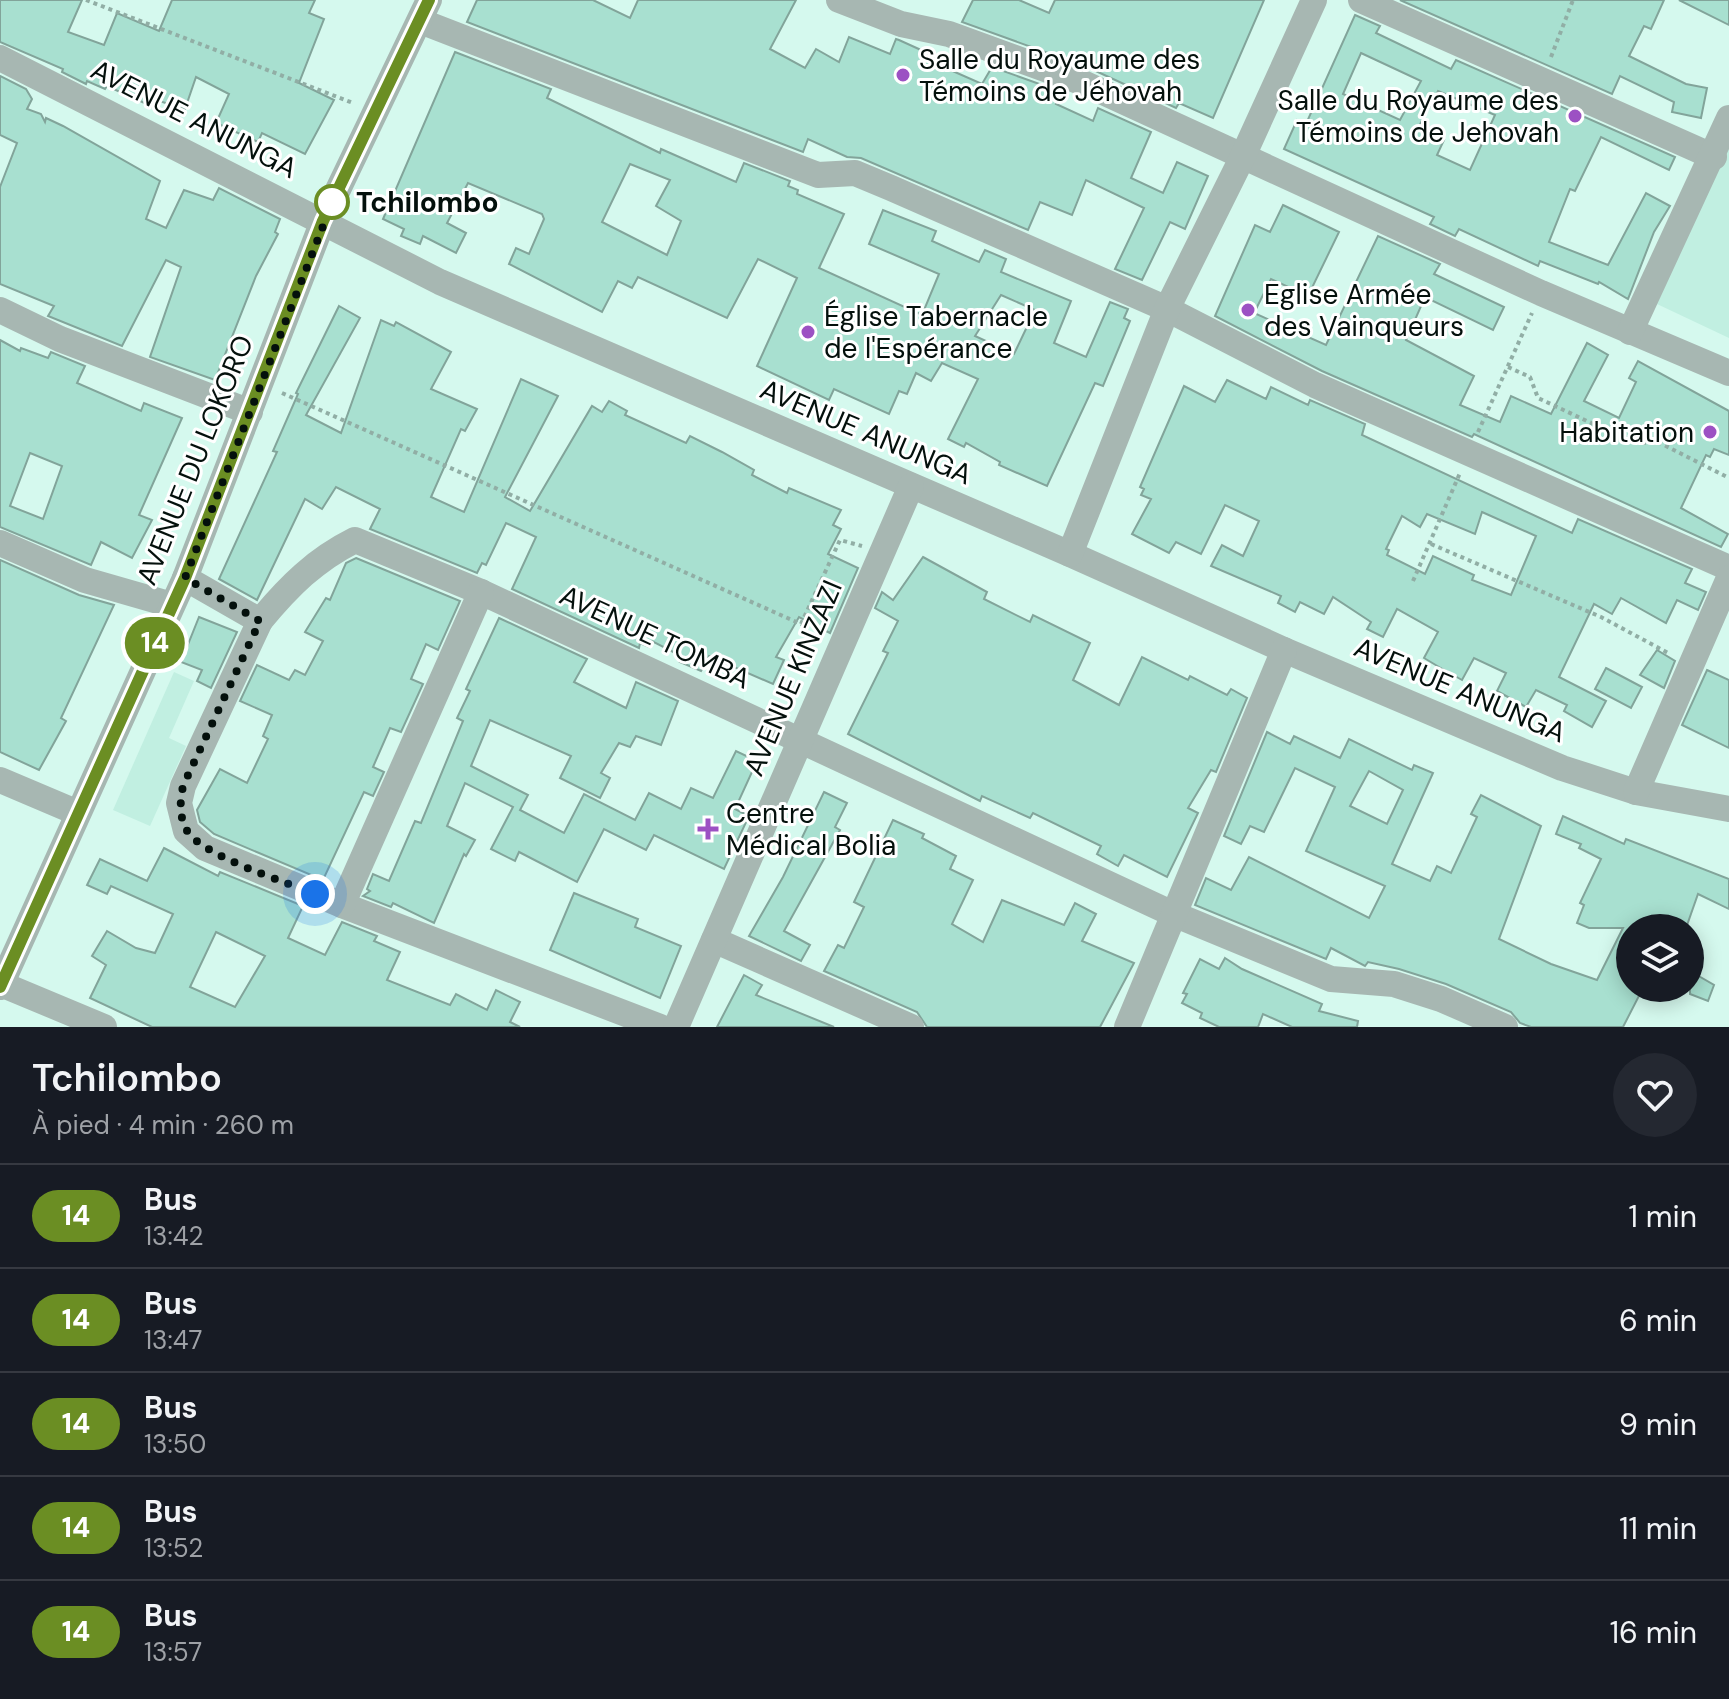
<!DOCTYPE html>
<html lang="fr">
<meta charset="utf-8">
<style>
:root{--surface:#171b24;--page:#242831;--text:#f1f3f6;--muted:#9ea1a6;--line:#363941}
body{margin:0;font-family:"DM Sans",sans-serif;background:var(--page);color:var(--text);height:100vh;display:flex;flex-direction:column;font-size:30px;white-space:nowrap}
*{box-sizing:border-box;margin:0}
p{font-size:26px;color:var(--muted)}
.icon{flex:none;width:44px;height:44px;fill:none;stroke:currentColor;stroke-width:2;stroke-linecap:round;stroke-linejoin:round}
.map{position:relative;height:1027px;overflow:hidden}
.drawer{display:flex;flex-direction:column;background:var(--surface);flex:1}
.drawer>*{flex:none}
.badge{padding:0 16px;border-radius:26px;font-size:28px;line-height:52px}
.fabs{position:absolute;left:1616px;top:914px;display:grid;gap:16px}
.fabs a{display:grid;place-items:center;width:88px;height:88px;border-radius:50%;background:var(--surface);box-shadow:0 4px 20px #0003;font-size:40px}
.you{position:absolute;width:40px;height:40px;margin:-20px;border:6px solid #fff;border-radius:50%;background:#1a73e8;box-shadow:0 0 0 12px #1a73e833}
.map>.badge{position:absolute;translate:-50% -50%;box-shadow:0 0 0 4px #fff}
.round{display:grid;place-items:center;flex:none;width:84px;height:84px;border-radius:42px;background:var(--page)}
.headline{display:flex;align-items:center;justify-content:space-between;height:136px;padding:0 32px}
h1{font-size:38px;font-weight:600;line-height:60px}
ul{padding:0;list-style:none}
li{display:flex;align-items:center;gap:24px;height:104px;padding:0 32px;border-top:2px solid var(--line)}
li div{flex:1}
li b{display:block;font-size:30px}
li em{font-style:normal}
li .badge{min-width:88px;font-weight:700;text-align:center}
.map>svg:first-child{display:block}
.built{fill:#c1efe1}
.building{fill:#a8e0d0;stroke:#82a49a;stroke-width:2;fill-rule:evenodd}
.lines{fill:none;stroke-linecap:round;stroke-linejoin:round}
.path{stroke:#91aea5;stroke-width:4;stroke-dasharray:4 4;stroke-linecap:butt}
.minor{stroke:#a7b7b2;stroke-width:26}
.line-casing{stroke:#fff;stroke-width:18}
.line{stroke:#6b8e23;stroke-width:12}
.walk{stroke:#04100c;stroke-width:8;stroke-dasharray:0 14.4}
.poi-dot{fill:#9c51c3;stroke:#fff;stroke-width:3}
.stop-dot{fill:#fff;stroke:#6b8e23;stroke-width:4}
.labels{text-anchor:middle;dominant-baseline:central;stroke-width:6;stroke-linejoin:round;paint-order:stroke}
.poi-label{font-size:28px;fill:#04100c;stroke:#fff;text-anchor:start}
.street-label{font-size:28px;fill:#04100c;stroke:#fff}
.stop-label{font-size:28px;font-weight:bold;fill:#04100c;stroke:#fff;text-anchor:start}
</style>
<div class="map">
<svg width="1729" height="1027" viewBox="0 0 1729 1027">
<rect width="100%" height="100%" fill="#d5f9ee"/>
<g class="built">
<polygon points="1729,143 1729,338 1657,304"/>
<polygon points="174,672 194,681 169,738 186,746 150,826 113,810"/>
</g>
<g class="building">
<polygon points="0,0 82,0 68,32 104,45 117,13 159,31 172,0 315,0 309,13 324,19 299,83 334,100 305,154 262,133 258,142 216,123 229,94 196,77 185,109 156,100 153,107 107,86 105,89 87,81 86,84 62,72 63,69 0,42"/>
<polygon points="477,0 593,0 630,18 638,0 796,0 770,49 805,68 816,49 839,62 849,37 890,54 896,39 899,40 943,60 939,65 982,84 992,67 1062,92 1056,104 1093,121 1098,108 1151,132 1131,178 1163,193 1177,162 1208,176 1185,229 1170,222 1142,280 1115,269 1144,208 1086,180 1072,215 1040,202 1028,230 861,158 847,157 808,139 803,152 467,22"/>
<polygon points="973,0 1019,0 1049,13 1055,0 1264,0 1213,118 1179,103 1176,108 1087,67 962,22"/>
<polygon points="1400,0 1664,0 1651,29 1644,26 1629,56 1686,84 1707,88 1701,118 1672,112 1674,102 1620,76 1612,94"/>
<polygon points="1679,0 1729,0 1729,25"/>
<path d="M1355 15 1380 26 1376 33 1451 69 1456 60 1675 157 1669 170 1601 137 1575 191 1570 189 1549 242 1608 265 1646 193 1670 206 1654 232 1628 299 1599 282 1598 284 1540 261 1538 266 1459 229 1455 236 1430 224 1434 217 1284 149 1297 120 1306 124ZM1361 53 1421 81 1400 120 1343 94ZM1438 91 1495 115 1470 170 1437 155 1444 140 1418 128Z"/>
<path d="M455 52 551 89 547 98 660 153 661 149 736 182 744 163 790 181 788 186 798 190 797 194 844 214 819 268 922 315 939 274 869 244 883 210 936 231 932 241 979 262 985 250 1006 259 1001 272 1071 301 1054 343 1086 357 1110 302 1128 309 1124 318 1130 321 1103 386 1095 383 1047 486 999 465 1000 462 966 443 964 447 948 439 978 379 942 363 931 381 916 373 907 394 899 391 889 414 834 389 829 400 757 366 797 278 758 259 727 318 638 277 632 288 618 281 602 312 509 264 516 248 529 254 544 219 542 214 468 183 447 223 466 233 456 253 423 236 420 244 401 236 404 229 383 219ZM630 164 670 180 656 206 681 221 667 255 602 222ZM1001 295 1035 310 1014 354 975 336Z"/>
<polygon points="0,76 26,89 32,99 27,109 41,114 45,122 46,118 63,126 160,181 146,219 166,228 184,190 213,200 219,188 280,219 275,232 278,234 256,276 215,380 150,357 181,267 166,260 122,346 48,316 54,306 0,284 0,187 17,143 0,135"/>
<polygon points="1283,205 1339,232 1308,296 1271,279 1254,313 1326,345 1378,236 1440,264 1434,274 1504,307 1493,330 1425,297 1406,340 1474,376 1460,405 1500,422 1511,396 1551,414 1587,343 1608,355 1584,401 1619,418 1636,382 1629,378 1638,361 1729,411 1729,455 1714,449 1710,457 1706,455 1681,508 1728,534 1721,547 1474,434 1472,437 1322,371 1215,316 1255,225 1270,232"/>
<polygon points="339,306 360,318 306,415 341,433 381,320 394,326 396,322 451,352 431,389 477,409 465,431 461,429 431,497 464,512 521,379 558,396 505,497 530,511 592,406 602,412 609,401 627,411 625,415 686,443 690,436 722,452 754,470 752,475 787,493 789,488 841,510 833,525 841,529 828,554 858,568 830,633 799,617 776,657 784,660 773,684 709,656 701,671 680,662 683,657 652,641 649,647 640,643 639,648 512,589 536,537 506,523 486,565 482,563 477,573 370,529 380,509 336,487 322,509 305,499 257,600 219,579 277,452 273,451 298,394 296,393"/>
<path d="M0 340 20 351 21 348 48 358 51 352 85 366 77 383 141 411 144 403 182 418 139 515 152 520 132 558 101 542 91 565 0 527ZM30 453 62 466 43 519 10 506Z"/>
<path d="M1227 380 1266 399 1271 387 1308 405 1310 400 1365 424 1362 435 1572 533 1578 519 1692 569 1685 583 1706 592 1698 610 1677 600 1666 623 1621 598 1612 614 1594 604 1559 677 1606 701 1592 727 1564 711 1567 705 1536 690 1526 707 1497 691 1506 673 1474 658 1462 680 1439 667 1424 658 1438 632 1397 609 1383 637 1367 629 1371 622 1333 597 1324 614 1300 602 1295 612 1278 603 1281 596 1211 566 1222 545 1243 556 1259 521 1225 505 1201 554 1176 542 1169 553 1132 534 1151 499 1141 495 1144 489 1140 487 1184 386 1215 402ZM1482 512 1536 536 1511 595 1472 580 1474 575 1433 556 1425 574 1387 555 1389 550 1386 549 1402 516 1420 527 1427 514 1475 534Z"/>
<polygon points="923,557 987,592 984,599 1030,622 1033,615 1090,643 1073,680 1119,705 1142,657 1188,680 1190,676 1227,695 1231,689 1247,698 1216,772 1211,770 1188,808 1198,813 1167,877 1124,855 1118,866 1097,854 1101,846 1033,813 1030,818 982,796 980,801 848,734 888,653 883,651 898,621 875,608 882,592 893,600"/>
<polygon points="356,558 460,601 438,650 426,644 411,679 423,684 401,732 390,728 373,767 384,772 373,796 364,792 323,880 214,834 200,822 197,810 220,769 247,783 268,739 263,736 272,715 240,701 257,665 289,680 295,670 305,675 323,641 305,632 326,598 330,600 346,563"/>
<polygon points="0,560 79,595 114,605 61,718 66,721 39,770 0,752"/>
<polygon points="199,617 237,632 211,688 197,681 202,670 181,662"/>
<polygon points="499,618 587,659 574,682 626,708 636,682 678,701 661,745 636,736 630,747 619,743 601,773 610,778 600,798 560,778 571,756 490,720 471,766 528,795 520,810 564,833 584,794 635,820 649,793 681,809 691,788 713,798 736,751 757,761 735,809 749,816 724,869 654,835 646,850 604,829 577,882 519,852 515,861 491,849 513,807 465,783 447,826 475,840 466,856 464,854 434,923 393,903 391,907 363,896 370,891 367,889 373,874 389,881 415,821 421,823 463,721 457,718 470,691 466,689"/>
<polygon points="1657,650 1675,661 1664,688 1640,675"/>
<polygon points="1606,668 1642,687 1631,708 1595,689"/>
<polygon points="1707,670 1729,680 1729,748 1682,725"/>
<path d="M1267 732 1290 744 1294 736 1340 758 1349 739 1412 770 1414 765 1433 773 1392 864 1430 881 1437 866 1451 873 1477 817 1471 814 1481 795 1541 826 1499 939 1551 964 1597 980 1623 928H1589L1577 923 1584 905 1580 903 1601 859 1579 848 1581 844 1556 834 1563 816 1624 844 1626 839 1729 879V909L1698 894 1686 928H1630V988H1643L1623 1027H1531L1520 1023 1511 1012 1446 984 1399 969 1368 962 1365 966 1331 948 1326 959 1195 905 1206 878 1231 890 1249 857 1369 918 1385 886 1306 851 1335 787 1295 768 1264 832 1250 826 1241 844 1224 836ZM1369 771 1403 790 1387 824 1350 806Z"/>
<polygon points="824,792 847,803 835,827 840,830 784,931 810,945 801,961 749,936 783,877"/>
<polygon points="893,820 924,834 922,838 956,856 950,869 973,880 952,924 983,942 1002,900 1064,925 1075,903 1096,914 1082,941 1134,963 1100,1027 927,1027 917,1012 824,971 838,945 844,948 864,907 854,902"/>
<path d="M164 848 218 876 220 872 303 906 288 938 325 955 342 922 377 936 374 941 400 952 387 980 450 1005 456 994 487 1010 496 990 520 1002 510 1022 520 1027H152L90 998 106 965 92 956 107 931 136 948 155 953 173 914 111 886 107 894 87 885 100 859 147 881ZM216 932 265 956 235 1007 190 987Z"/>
<polygon points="574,893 638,919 635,927 681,946 660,998 550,950"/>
<polygon points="1225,958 1242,969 1322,1004 1319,1011 1358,1021 1357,1027 1292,1027 1263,1014 1258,1027 1219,1027 1200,1018 1202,1013 1182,1003 1187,994 1183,993 1200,959 1219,969"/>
<polygon points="1690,971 1714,985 1708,1001 1690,994"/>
<polygon points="744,975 762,985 756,995 834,1027 717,1027"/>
</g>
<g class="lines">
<g class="path">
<polyline points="86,0 353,103"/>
<polyline points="1551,57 1573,0"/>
<polyline points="1508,367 1530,377 1538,398 1604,429 1642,443 1658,442 1729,478"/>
<polyline points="282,393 801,624 840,540 862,546"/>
<polyline points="1478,432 1532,313"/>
<polyline points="1431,544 1601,617 1670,654"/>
<polyline points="1413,581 1460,473"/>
</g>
<g class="minor">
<polyline points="839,0 901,24 949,34 1081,82 1541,293 1729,373"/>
<polyline points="1361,0 1714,157"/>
<polyline points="420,21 818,175 855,173 891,188 1167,309 1315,385 1729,568"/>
<polyline points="0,58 440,282 1070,554 1284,650 1562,768 1636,792 1729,809"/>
<polyline points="0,310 60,339 250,412"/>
<polyline points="1630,332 1729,118"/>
<polyline points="0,543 85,580 172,605"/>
<polyline points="1070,554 1167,309 1243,156 1314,0"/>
<path d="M185 578 260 621C289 586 315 560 355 540L481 592 1171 913 1331 979 1394 984 1441 999 1505 1027"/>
<polyline points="260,621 183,786 179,803 186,831 205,848 342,905 660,1027"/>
<polyline points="0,780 78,813"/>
<polyline points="1636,792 1729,578"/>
<polyline points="342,905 481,592"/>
<polyline points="714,940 911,1027"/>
<polyline points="1,984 104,1027"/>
<polyline points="0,987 185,578 323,221 429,0"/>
<polyline points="676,1027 911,486"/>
<polyline points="1127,1027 1284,650"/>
</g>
</g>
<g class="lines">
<g class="line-casing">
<polyline id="line" points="0,987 185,578 323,221 429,0"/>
</g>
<use href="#line" class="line"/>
<path class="walk" d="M315 894C286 882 199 855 186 829 179 815 180 801 183 786L260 621 185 578 336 193 332 202"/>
</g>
<g class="poi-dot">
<circle cx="903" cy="75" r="8"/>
<circle cx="1575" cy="116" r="8"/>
<circle cx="1248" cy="310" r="8"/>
<circle cx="808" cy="332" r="8"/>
<circle cx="1710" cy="432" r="8"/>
<path d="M704 817h8v8h8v8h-8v8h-8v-8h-8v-8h8z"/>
</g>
<circle class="stop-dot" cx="332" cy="202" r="16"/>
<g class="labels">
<g class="poi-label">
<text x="919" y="59">Salle du Royaume des<tspan x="919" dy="32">Témoins de Jéhovah</tspan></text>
<text x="1559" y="100" text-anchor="end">Salle du Royaume des<tspan x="1559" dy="32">Témoins de Jehovah</tspan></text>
<text x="1264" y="294">Eglise Armée<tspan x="1264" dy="32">des Vainqueurs</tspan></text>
<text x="824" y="316">Église Tabernacle<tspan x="824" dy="32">de l'Espérance</tspan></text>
<text x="1694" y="432" text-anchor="end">Habitation</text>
<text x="726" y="813">Centre<tspan x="726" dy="32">Médical Bolia</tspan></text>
</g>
<g class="street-label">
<text transform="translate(194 119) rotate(27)">AVENUE ANUNGA</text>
<text transform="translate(866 432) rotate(23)">AVENUE ANUNGA</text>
<text transform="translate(195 460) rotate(-68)">AVENUE DU LOKORO</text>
<text transform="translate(655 637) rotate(25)">AVENUE TOMBA</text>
<text transform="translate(793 678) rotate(-67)">AVENUE KINZAZI</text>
<text transform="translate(1460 690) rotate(23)">AVENUE ANUNGA</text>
</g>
<g class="stop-label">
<text x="356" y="202">Tchilombo</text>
</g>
</g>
</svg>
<div class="fabs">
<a><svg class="icon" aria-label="layers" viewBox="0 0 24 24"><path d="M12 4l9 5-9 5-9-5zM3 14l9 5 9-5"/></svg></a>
</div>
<div class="you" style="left:315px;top:894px"></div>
<b class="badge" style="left:155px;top:643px;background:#6b8e23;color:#fff">14</b>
</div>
<section class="drawer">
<div class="headline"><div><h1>Tchilombo</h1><p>À pied · 4 min · 260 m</p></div><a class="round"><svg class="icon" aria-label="heart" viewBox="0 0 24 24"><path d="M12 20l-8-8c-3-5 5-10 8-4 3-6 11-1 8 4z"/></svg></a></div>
<ul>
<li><span class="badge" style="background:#6b8e23;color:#fff">14</span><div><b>Bus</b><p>13:42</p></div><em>1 min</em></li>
<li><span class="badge" style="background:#6b8e23;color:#fff">14</span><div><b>Bus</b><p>13:47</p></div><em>6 min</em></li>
<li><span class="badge" style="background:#6b8e23;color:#fff">14</span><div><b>Bus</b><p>13:50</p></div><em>9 min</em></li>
<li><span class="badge" style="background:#6b8e23;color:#fff">14</span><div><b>Bus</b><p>13:52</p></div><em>11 min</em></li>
<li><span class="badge" style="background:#6b8e23;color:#fff">14</span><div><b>Bus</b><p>13:57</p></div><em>16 min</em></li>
</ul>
</section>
